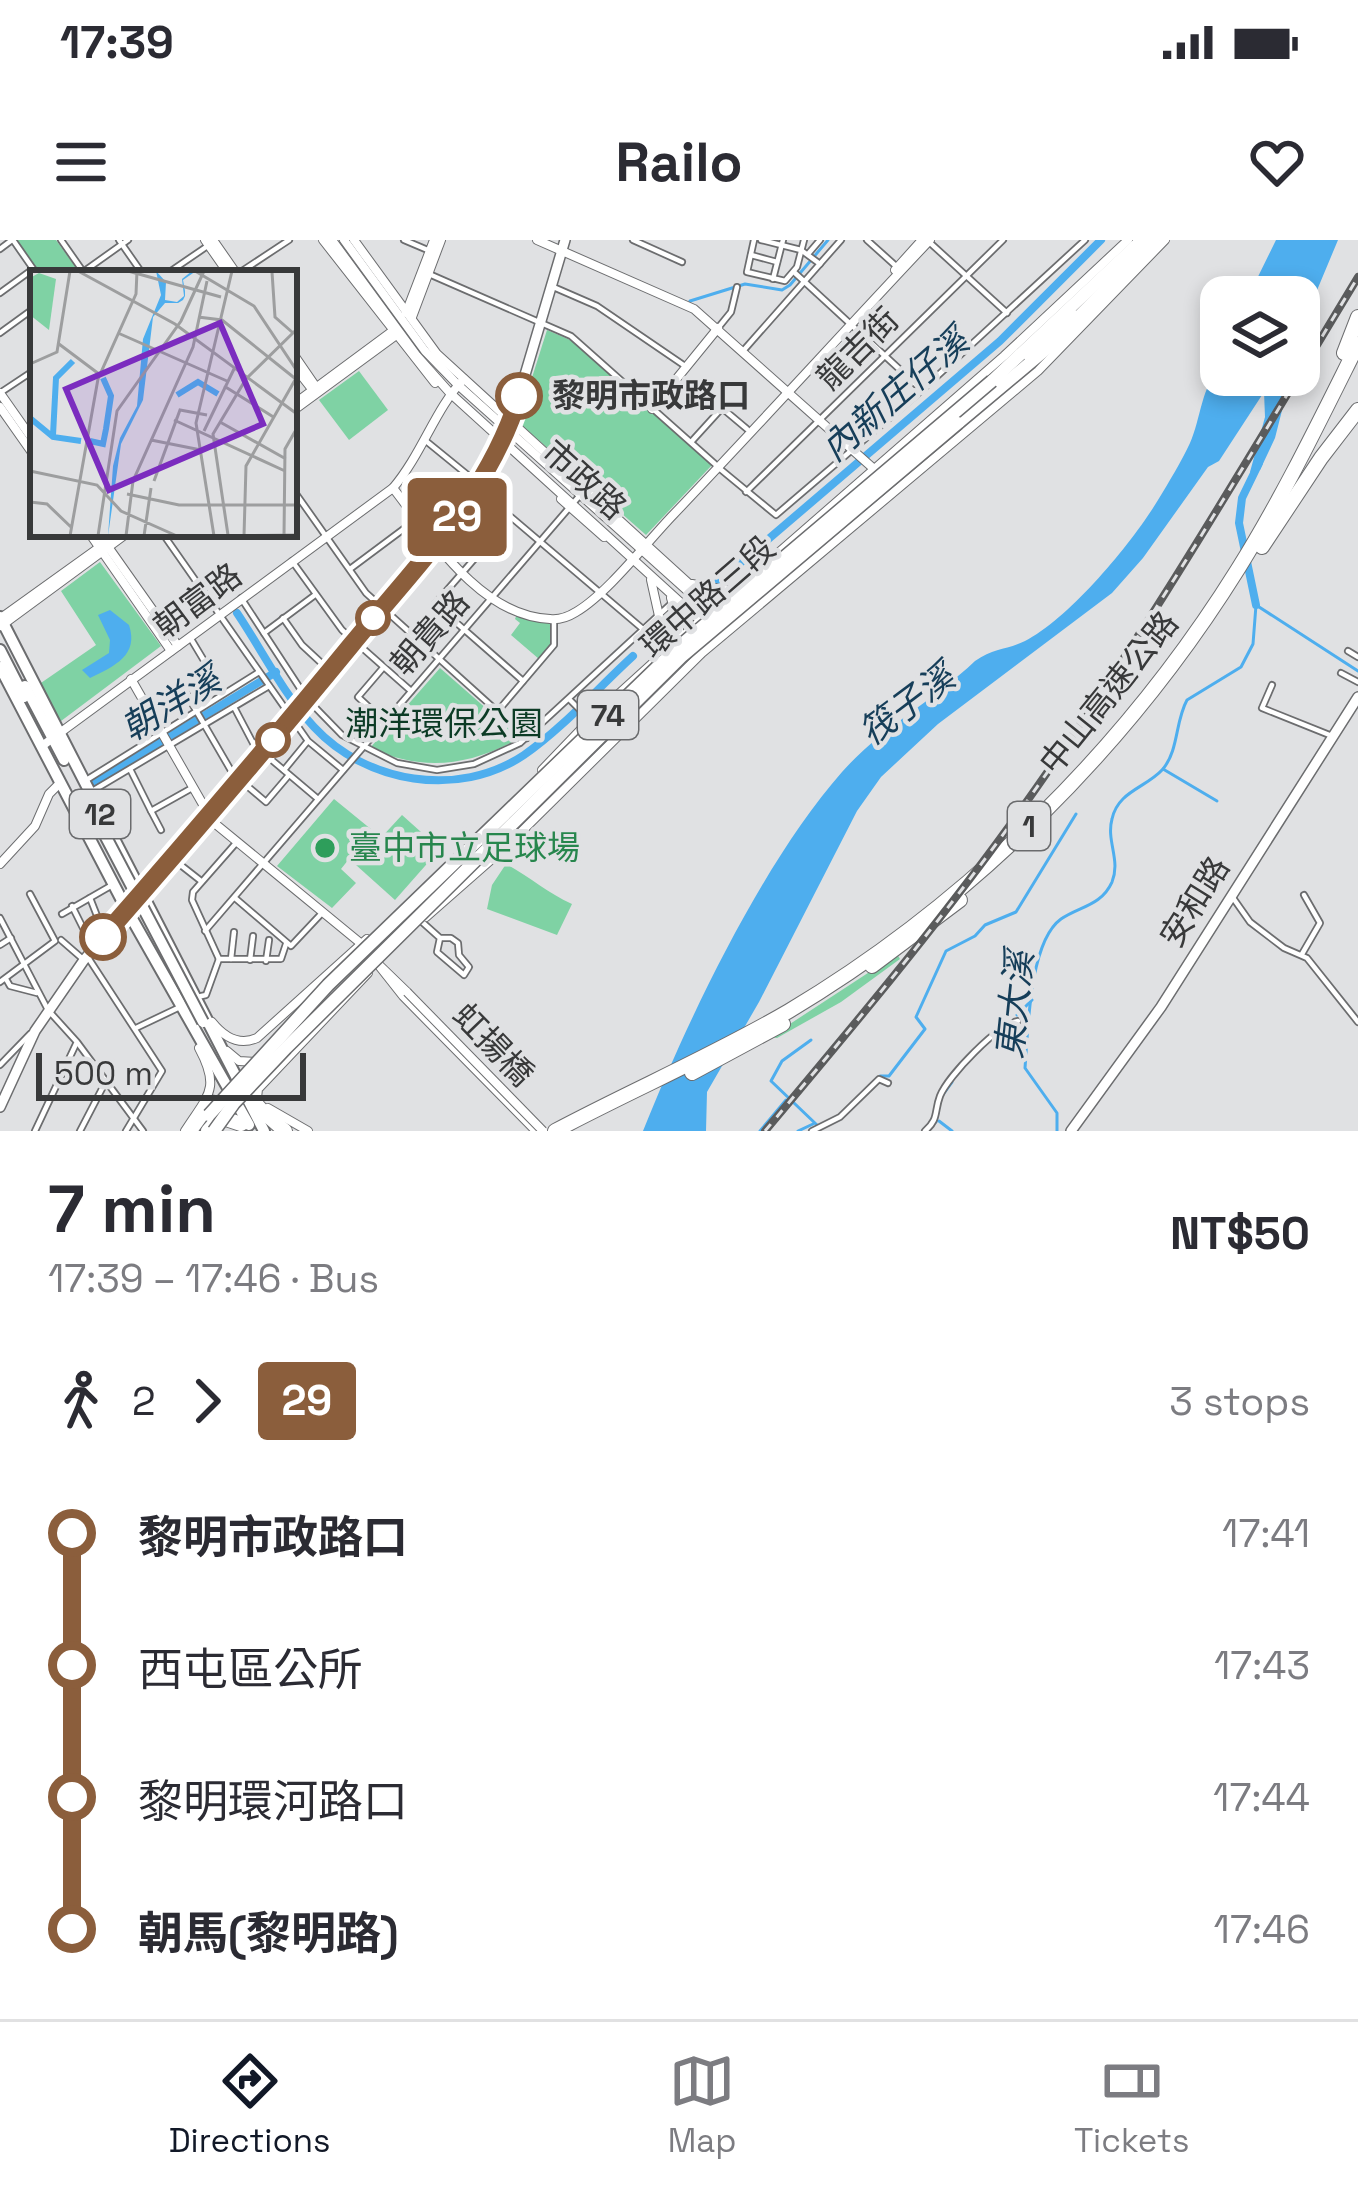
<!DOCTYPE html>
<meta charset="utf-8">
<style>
:root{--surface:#fff;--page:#f2f2f3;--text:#2b2b33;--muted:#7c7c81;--line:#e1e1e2;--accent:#111827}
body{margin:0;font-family:"Space Grotesk","Noto Sans TC",sans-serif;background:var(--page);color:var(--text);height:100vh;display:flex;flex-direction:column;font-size:45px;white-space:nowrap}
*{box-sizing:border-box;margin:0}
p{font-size:39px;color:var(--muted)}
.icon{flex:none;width:66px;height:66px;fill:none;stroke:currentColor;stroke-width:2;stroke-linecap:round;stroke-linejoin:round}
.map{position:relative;height:891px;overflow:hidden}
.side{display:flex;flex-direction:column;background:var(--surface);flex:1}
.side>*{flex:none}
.badge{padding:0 24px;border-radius:9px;font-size:42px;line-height:78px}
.buttons{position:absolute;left:1200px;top:36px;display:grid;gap:24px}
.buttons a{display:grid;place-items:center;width:120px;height:120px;border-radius:24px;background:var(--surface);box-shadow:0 6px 18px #0003;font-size:60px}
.scale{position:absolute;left:36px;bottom:30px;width:270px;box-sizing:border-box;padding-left:12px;border:6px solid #38393a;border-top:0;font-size:33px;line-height:42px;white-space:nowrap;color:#38393a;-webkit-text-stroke:9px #e0e1e3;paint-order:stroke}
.map>.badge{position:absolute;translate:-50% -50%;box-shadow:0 0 0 6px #fff}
.legs{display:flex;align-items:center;gap:18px;height:132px;padding:0 48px;font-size:39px}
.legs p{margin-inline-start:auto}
.head{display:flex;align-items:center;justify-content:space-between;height:204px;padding:0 48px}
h1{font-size:66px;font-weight:700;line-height:90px}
ul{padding:0 48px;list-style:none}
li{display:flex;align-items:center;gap:42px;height:132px;font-size:45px}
li i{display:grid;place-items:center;width:18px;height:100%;margin:0 15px;background:currentColor}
li i::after{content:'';width:30px;height:30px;margin:-15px;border:9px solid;border-radius:50%;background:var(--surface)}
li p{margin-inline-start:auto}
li:first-child i{background:linear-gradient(#0000 50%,currentColor 0)}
li:last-child i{background:linear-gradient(currentColor 50%,#0000 0)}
.status{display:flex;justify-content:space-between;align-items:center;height:84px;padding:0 60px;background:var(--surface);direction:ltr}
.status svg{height:33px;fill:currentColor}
header{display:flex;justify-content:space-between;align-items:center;height:156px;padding:0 48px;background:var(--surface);font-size:54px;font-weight:700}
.dock{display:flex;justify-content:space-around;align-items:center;height:168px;border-top:3px solid var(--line);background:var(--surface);font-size:33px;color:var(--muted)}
.dock a{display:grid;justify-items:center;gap:6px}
.dock .current{color:var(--accent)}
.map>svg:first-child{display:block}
.green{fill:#7fd2a4}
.water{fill:#4eaeee}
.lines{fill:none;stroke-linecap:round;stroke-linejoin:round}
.stream{stroke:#4eaeee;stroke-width:3}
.river{stroke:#4eaeee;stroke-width:8}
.minor-casing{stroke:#6c6d6f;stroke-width:8}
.tertiary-casing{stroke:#6c6d6f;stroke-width:10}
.secondary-casing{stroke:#6c6d6f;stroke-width:12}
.primary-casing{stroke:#6c6d6f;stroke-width:14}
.trunk-casing{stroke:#6c6d6f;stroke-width:15}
.motorway-casing{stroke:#6c6d6f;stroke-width:16}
.minor{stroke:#fff;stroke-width:4.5}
.tertiary{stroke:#fff;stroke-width:8}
.secondary{stroke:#fff;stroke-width:9}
.primary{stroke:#fff;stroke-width:10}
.trunk{stroke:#fff;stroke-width:12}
.motorway{stroke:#fff;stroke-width:14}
.rail-casing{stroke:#5a5b5c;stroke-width:8}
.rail{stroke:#e0e1e3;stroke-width:3;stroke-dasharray:9;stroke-linecap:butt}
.tertiary-bridge-casing{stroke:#6c6d6f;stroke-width:10;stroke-linecap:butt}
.primary-bridge-casing{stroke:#6c6d6f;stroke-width:14;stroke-linecap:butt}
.trunk-bridge-casing{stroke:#6c6d6f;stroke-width:15;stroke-linecap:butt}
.tertiary-bridge{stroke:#fff;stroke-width:8}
.primary-bridge{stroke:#fff;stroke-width:10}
.trunk-bridge{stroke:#fff;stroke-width:12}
.line-1-casing{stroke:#fff;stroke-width:27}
.line-1{stroke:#8b5e3c;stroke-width:18}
.stop-1-dot{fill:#fff;stroke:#8b5e3c;stroke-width:6}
.leisure-dot{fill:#2e9e5b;stroke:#e0e1e3;stroke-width:4.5}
.labels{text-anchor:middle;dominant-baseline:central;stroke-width:9;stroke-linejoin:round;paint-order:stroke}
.shield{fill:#e0e1e3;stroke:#6a6b6d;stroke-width:3}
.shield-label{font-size:30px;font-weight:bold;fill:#38393a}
.street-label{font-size:33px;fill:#38393a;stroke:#e0e1e3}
.stop-label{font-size:33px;font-weight:bold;fill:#38393a;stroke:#e0e1e3;text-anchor:start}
.park-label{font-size:33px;fill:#0c3b25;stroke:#e0e1e3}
.leisure-label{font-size:33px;fill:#27864d;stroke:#e0e1e3;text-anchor:start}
.water-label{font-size:36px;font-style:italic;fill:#163e59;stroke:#e0e1e3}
.inset-river{fill:none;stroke:#4eaeee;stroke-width:6}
.inset-road{fill:none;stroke:#9d9e9f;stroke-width:3}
.view{fill:#7b2cbf;fill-opacity:0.15;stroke:#7b2cbf;stroke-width:6}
.inset-edge{fill:none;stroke:#38393a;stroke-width:6}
</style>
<div class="status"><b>17:39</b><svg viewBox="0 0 49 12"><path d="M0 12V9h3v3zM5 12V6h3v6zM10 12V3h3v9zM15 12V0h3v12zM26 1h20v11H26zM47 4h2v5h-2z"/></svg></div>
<header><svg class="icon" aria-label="menu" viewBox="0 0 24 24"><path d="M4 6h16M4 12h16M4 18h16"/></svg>Railo<svg class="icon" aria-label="heart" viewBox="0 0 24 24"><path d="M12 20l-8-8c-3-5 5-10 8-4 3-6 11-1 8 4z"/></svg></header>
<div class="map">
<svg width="1358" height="891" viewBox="0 0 1358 891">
<rect width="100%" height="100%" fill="#e0e1e3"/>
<g class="green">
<polygon points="17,0 56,0 80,33 40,33"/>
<polygon points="547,90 577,103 712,225 646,295 518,182"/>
<polygon points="359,131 388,170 349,200 319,160"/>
<polygon points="100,322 161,406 61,481 38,445 96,405 61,351"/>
<polygon points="517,374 551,382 553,405 539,419 511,395 520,383 515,379"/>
<path d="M440 428 520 498C469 526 424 532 370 508Z"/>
<polygon points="334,559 372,590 341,629 356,643 332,668 277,626"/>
<polygon points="402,575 440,609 395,660 356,625"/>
<path d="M506 624C530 637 547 653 572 664L557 695 487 669 492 645Z"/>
<polygon points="897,714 900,719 841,762 777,798 770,797"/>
</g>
<g class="water">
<polygon points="1276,0 1338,0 1310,67 1299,107 1299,57 1248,57"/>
<path d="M1221 127V135H1291L1275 198 1260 230 1250 232 1265 177 1264 152 1219 221 1208 227 1143 318 1112 353 938 484 881 537 857 571 759 762 707 852 706 891H643C688 779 762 623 842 532 880 489 933 461 975 421 994 408 1007 410 1025 401 1069 379 1133 302 1158 260 1169 242 1181 222 1190 203 1201 179 1201 146 1221 127Z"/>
<path d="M110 370 129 385C139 415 115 426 90 438L82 430 109 413 110 400 98 375Z"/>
</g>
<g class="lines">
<g class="stream">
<polyline points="690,61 745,44 782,50 790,45 828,0"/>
<polyline points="1163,529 1217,561"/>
<polyline points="1017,775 1032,760"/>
<polyline points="811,800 782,821 771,841 817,885"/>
<polyline points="880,836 889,836 925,789 916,777 946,711 975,696 985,685 1016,672 1076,574"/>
<polyline points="939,881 952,891"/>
<polyline points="936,882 941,857 952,842"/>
<polyline points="760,891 786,860"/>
<polyline points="798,891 813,884"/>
<path d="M1057 891V873L1025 828C1028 791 1029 702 1061 679 1080 666 1101 666 1112 642 1121 620 1106 601 1112 579 1118 551 1146 548 1163 529 1179 509 1175 482 1187 460L1241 427 1253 404 1256 365 1358 431"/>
</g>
<g class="river">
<polyline points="717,343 1000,101 1101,0"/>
<polyline points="1256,365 1239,283 1242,258 1259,223"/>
<path d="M237 373C262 410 284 455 314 487 366 543 458 559 524 515 563 488 598 448 633 416"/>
<polyline points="93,543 276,432"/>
</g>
<g class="minor-casing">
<g id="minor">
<polyline points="13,0 36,33"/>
<polyline points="61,0 82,30"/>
<polyline points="119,0 142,33"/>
<polyline points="404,0 430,11"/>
<polyline points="633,0 682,22"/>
<polyline points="754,0 747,32 785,41 797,27 804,0"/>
<polyline points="761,0 801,10 820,24"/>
<polyline points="867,0 897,27"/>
<polyline points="927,0 1007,73"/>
<polyline points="0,9 12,0"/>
<polyline points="808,14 820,0"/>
<polyline points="751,15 777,22"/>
<polyline points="83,32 128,0"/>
<polyline points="168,33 206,7"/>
<polyline points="239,33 289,0"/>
<polyline points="795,33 922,150"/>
<polyline points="429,34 571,96 715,224"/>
<polyline points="773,39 783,0"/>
<polyline points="551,46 597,66 685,126"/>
<polyline points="0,53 33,29"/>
<polyline points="718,88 731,72 737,47"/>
<polyline points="0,93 33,69"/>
<polyline points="743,111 841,0"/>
<polyline points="0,153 33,131"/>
<polyline points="426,201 480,245"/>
<polyline points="692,201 722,168 747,189"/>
<polyline points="719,228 776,275 922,150 1085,0"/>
<polyline points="294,251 366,353 527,498"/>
<polyline points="746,252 1003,0"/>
<polyline points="163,294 308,501 343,530"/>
<polyline points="292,321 342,390 411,451"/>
<polyline points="350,329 417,279"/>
<polyline points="241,358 307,459 342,495 397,523 437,530 474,524 520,503 673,362"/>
<polyline points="283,378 302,405 330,431"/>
<polyline points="264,393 315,355"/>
<polyline points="191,399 209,429 183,448 233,534 266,562 289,535"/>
<polyline points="1348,411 1358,417"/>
<polyline points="382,429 358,457 385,482"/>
<polyline points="1341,433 1358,442"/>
<polyline points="523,441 435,364 511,277 644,390"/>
<polyline points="1272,445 1262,468 1332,496"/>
<polyline points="569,459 590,480"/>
<polyline points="234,467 254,505 318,559"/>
<polyline points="497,472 554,405 554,380"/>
<polyline points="130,529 151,571 192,548"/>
<polyline points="284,530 307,502"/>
<polyline points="88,539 259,432"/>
<polyline points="94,550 269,446"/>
<polyline points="151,571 161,590"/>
<polyline points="173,619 201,641"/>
<polyline points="1231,655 1250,682 1284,708 1307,718 1358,782"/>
<polyline points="90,658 99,681"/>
<polyline points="235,658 291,706 322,673"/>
<polyline points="72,666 93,708"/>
<polyline points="62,674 114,644"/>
<polyline points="0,678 48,770 77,802 143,891"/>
<polyline points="421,681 440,698 451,698 458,703 459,715 469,727 464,735 437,712 440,698"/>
<polyline points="205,691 581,254"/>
<polyline points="61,700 84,720"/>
<polyline points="0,705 11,698"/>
<polyline points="1302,714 1320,683 1304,655"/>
<polyline points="89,719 162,831 126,891"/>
<polyline points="219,719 192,660 193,652 236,603"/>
<polyline points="219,719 281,719 286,704"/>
<polyline points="231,719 234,692"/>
<polyline points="250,720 253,696"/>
<polyline points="266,721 269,700"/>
<polyline points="6,739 10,746 37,753"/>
<polyline points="0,742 55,701 30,654"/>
<polyline points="197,757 206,755 219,719"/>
<polyline points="136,788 180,767"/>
<polyline points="0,825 30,794"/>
<polyline points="35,891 76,804"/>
<polyline points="80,891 105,843"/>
<polyline points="812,891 840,877 879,839 888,843"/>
<path d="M925 891C939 879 934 872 940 856 948 836 998 784 1018 781"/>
</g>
</g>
<g class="tertiary-casing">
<g id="tertiary">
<polyline points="205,0 228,33"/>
<polyline points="213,0 236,33"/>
<polyline points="323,0 435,143"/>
<polyline points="332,0 417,116 450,153 702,382"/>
<polyline points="344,0 425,111 458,145 711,372"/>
<polyline points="354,0 437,114 709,362 709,369"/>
<polyline points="537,0 694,69 874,229"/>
<polyline points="895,30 922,0"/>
<polyline points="406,73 434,0"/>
<polyline points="412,77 441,0"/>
<polyline points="294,115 316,147"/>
<polyline points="1028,117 1074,74"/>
<polyline points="294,126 315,153"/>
<polyline points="0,153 33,200"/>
<polyline points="294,164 394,90"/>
<polyline points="0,167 33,214"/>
<polyline points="652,169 718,88"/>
<polyline points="294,170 399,93"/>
<path d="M393 248C431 297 480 376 550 379 559 380 568 377 576 372 607 354 647 302 673 275 760 184 844 91 930 0"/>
<polyline points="561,259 604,297"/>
<polyline points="90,294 171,411"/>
<polyline points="99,294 178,406"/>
<polyline points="651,340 659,376"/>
<polyline points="692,344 731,351"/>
<polyline points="671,358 679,384 679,399"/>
<polyline points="1,378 111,299"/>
<polyline points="1,386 126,294"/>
<polyline points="676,402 1004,116 1128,0"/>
<polyline points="131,439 213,582 364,706"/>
<path d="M42 506 393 248C422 214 436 167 464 139"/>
<polyline points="542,530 590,480 665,412"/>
<polyline points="0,624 35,586 49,554 60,543"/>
<polyline points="426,677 509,604 702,413 1038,131 1165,0"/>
<polyline points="373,718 403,756 536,891"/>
<polyline points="377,723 407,752"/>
<polyline points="354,732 390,696"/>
<path d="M212 782C224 797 239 806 257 798L367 699"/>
<polyline points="227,811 239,821 256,822"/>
<polyline points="257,858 258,849 368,733"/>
<polyline points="268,868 308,891"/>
<path d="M185 891C208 855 221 849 199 808"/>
</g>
</g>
<g class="secondary-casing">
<g id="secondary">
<polyline points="0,867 35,791 84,720 291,478 473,257 511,182 565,0"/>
<polyline points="1071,891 1161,767 1358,457"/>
</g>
</g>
<g class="primary-casing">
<g id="primary">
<polyline points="0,377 264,891"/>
<polyline points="0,410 24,457"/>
<polyline points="0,427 127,670 249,885"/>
<polyline points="25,446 64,520"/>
</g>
</g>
<g class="trunk-casing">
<g id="trunk">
<polyline points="992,141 1142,0"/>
<polyline points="958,183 1050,106 1154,0"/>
<polyline points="191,891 212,862"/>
</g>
</g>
<g class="motorway-casing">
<g id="motorway">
<polyline points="1344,113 1358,77"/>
<polyline points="1262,307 1321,218 1358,170"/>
<polyline points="872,726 960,660"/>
<polyline points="692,833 783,784"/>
<polyline points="250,838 248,855 265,874"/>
<polyline points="262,871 285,891"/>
<polyline points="208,891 220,877 241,884"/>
<path d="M555 891C632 850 714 815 789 771 970 663 1127 507 1238 329 1283 257 1320 180 1358 104"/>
</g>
</g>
<use href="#minor" class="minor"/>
<use href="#tertiary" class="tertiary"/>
<use href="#secondary" class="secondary"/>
<use href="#primary" class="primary"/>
<use href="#trunk" class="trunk"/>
<use href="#motorway" class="motorway"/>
<g class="rail-casing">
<path id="rail" d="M765 891C849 791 933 691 1010 585 1137 409 1246 222 1358 37"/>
</g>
<use href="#rail" class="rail"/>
<g class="tertiary-bridge-casing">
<polyline id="tertiary-bridge" points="407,752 543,891"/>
</g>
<g class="primary-bridge-casing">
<polyline id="primary-bridge" points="86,559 203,782"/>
</g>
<g class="trunk-bridge-casing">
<g id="trunk-bridge">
<polyline points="209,875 328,745 675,410 992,141"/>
<polyline points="214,891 234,863 286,808 681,417 958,183"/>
</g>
</g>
<use href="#tertiary-bridge" class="tertiary-bridge"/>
<use href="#primary-bridge" class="primary-bridge"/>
<use href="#trunk-bridge" class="trunk-bridge"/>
</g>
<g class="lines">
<g class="line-1-casing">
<path id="line-1" d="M103 697C188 600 271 503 352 404 416 326 489 254 519 156"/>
</g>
<use href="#line-1" class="line-1"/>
</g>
<g class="stop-1-dot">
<circle cx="519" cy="156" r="21"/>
<circle cx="373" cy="378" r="15"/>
<circle cx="273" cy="500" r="15"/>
<circle cx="103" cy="697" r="21"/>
</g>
<circle class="leisure-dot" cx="325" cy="608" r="12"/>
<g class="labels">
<g class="shield">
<rect x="578" y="451" width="60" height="48" rx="9"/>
<rect x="70" y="550" width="60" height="48" rx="9"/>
<rect x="1008" y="562" width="42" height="48" rx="9"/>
</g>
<g class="shield-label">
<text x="608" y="475">74</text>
<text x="100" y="574">12</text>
<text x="1029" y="586">1</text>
</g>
<g class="street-label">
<text transform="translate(858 109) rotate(-45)">龍吉街</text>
<text transform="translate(584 240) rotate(42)">市政路</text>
<text transform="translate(708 357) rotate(-41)">環中路三段</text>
<text transform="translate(198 361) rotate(-37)">朝富路</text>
<text transform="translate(430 393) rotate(-49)">朝貴路</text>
<text transform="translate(1109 453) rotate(-51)">中山高速公路</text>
<text transform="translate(1195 662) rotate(-58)">安和路</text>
<text transform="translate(493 805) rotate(46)">虹揚橋</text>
</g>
<g class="stop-label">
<text x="552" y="156">黎明市政路口</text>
</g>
<g class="park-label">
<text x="444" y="484">潮洋環保公園</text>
</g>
<g class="leisure-label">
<text x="349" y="608">臺中市立足球場</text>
</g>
<g class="water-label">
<text transform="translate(895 155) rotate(-41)">內新庄仔溪</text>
<text transform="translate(171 464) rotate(-31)">朝洋溪</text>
<text transform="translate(907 465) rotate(-37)">筏子溪</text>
<text transform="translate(1015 765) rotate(-84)">東大溪</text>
</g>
</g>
<g transform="translate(30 30)">
<rect width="267" height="267" fill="#e0e1e3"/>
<path d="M9 3 26 9 19 60 0 45V8Z" fill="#7fd2a4"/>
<path d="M126 1 136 12 135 30 147 32 154 26 152 9 162 1H166L153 10 155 21V26L153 30 148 33H135L123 47 113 130 91 174 78 266 83 196 90 168 107 136 113 69 131 25Z" fill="#4eaeee"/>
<path class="inset-river" d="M147 125 168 112 188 124M0 148 23 167 51 171M23 165 26 108 43 91M60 171 73 174 76 159 81 126 73 108"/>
<path class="inset-road" d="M48 1 145 54 267 144M98 1 191 27M165 1 224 36 267 101M242 2 245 47 262 62M168 47 192 50 267 110M88 63 197 111M29 74 69 104M0 94 27 82 40 1M194 116 245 148M147 148 124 211 150 140 177 145M144 150 255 201M190 152 256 189M174 161 204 99M121 170 171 180M0 201 67 215 91 241 147 266M97 224 149 235H267M0 232 17 234 42 258M198 265 183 164 216 109 267 59M40 266 68 109 106 24 107 1M68 266 87 141 151 51 174 1M96 266 103 211 163 77 177 11M114 266 121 218M181 266 267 265M184 266 166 153 202 1M214 266 216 196 265 110M254 266 255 179 267 158"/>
<path class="view" d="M190 53 233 154 79 220 36 119Z"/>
<rect width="267" height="267" class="inset-edge"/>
</g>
</svg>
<div class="buttons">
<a><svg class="icon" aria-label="layers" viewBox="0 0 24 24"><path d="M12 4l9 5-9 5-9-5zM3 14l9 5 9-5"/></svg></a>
</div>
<div class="scale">500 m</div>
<b class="badge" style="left:457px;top:277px;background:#8b5e3c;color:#fff">29</b>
</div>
<section class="side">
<div class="head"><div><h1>7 min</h1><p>17:39 – 17:46 · Bus</p></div><b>NT$50</b></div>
<div class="legs"><svg class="icon" aria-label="walk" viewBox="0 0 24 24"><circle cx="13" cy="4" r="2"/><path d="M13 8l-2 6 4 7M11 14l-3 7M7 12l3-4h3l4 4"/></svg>2<svg class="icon" aria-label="forward" viewBox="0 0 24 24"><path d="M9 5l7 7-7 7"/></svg><b class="badge" style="background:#8b5e3c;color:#fff">29</b><p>3 stops</p></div>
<ul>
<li><i style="color:#8b5e3c"></i><b>黎明市政路口</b><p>17:41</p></li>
<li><i style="color:#8b5e3c"></i><span>西屯區公所</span><p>17:43</p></li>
<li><i style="color:#8b5e3c"></i><span>黎明環河路口</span><p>17:44</p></li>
<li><i style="color:#8b5e3c"></i><b>朝馬(黎明路)</b><p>17:46</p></li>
</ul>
</section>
<nav class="dock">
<a class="current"><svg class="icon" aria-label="directions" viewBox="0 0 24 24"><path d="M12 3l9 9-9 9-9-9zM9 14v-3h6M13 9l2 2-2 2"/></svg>Directions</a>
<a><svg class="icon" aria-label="map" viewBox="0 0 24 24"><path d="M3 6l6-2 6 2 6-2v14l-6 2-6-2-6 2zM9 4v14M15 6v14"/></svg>Map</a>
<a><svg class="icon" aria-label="tickets" viewBox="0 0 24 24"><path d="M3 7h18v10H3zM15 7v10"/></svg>Tickets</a>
</nav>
